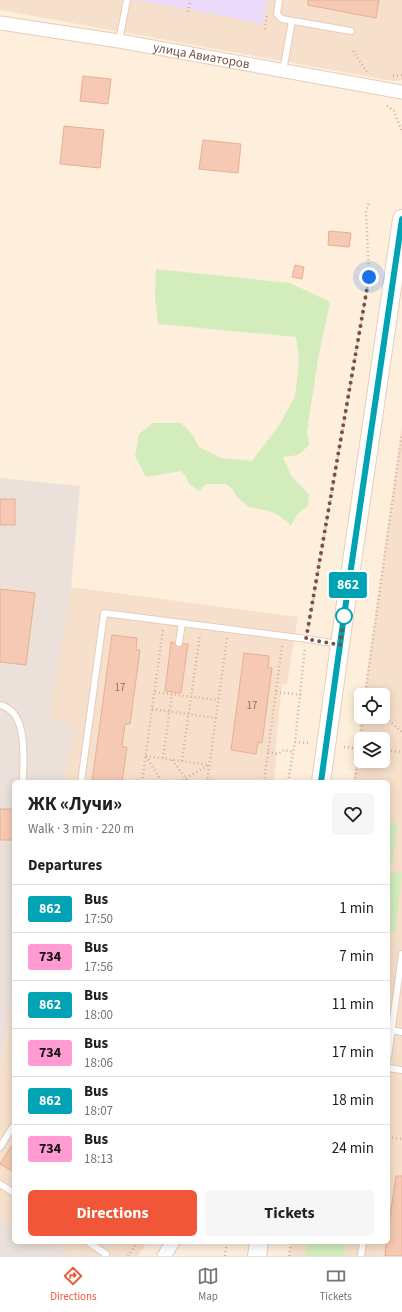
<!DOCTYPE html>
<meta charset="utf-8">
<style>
:root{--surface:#fff;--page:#f6f6f6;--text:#202124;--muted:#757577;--line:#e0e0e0;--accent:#f25638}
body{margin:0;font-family:"Source Sans 3",sans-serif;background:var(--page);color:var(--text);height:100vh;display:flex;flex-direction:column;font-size:15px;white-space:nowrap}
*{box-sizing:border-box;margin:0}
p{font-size:13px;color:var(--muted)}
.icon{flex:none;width:22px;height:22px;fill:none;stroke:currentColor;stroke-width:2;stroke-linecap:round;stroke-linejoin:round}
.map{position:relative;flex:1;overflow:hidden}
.panel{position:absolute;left:12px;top:780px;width:378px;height:464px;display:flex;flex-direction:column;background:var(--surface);border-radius:6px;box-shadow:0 2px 10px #0003}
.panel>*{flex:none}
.badge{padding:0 8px;border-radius:3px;font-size:14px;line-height:26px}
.tools{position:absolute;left:354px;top:688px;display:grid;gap:8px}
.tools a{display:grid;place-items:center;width:36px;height:36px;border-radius:6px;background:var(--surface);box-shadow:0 2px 10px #0003;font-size:20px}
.you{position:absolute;width:20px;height:20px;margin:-10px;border:3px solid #fff;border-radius:50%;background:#1a73e8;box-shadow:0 0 0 6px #1a73e833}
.map>.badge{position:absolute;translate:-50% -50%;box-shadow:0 0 0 2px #fff}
h2{padding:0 16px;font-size:15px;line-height:36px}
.round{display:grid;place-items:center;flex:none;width:42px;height:42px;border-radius:6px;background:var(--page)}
.head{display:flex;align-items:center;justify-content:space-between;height:68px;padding:0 16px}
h1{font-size:19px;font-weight:700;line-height:30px}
.primary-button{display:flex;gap:8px;margin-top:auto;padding:8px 16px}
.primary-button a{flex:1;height:46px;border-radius:6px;background:var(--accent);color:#fff;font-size:16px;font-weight:700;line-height:46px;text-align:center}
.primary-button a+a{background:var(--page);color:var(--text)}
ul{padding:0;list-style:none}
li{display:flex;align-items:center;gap:12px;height:48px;padding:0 16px;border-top:1px solid var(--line)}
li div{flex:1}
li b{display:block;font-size:15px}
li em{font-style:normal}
li .badge{min-width:44px;font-weight:700;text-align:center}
.tab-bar{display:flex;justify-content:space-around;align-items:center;height:56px;border-top:1px solid var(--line);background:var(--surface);font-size:11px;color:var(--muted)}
.tab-bar a{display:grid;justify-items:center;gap:2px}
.tab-bar .selected{color:var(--accent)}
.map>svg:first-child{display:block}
.residential{fill:#f6e0cb;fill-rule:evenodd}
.industrial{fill:#ebe1da}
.education{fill:#ecdafa}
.green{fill:#d2ecbb}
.building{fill:#f5c9b3;stroke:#e9ae92}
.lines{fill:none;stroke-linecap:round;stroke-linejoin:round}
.lane-casing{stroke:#e4ccbc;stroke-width:8}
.street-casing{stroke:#e4ccbc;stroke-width:15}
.secondary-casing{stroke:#eaccb8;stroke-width:20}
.path{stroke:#d9ac96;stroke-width:2.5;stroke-dasharray:1 3;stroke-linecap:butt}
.lane{stroke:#fff;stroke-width:6}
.street{stroke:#fff;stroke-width:13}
.secondary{stroke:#fff;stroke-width:18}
.line-casing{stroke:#fff;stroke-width:9}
.line{stroke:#00a3b4;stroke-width:6}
.walk{stroke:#755344;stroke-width:4;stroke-dasharray:0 7.2}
.stop-dot{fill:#fff;stroke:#00a3b4;stroke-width:2}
.labels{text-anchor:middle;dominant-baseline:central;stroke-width:3.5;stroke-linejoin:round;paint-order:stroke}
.number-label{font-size:11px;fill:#957060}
.street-label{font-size:13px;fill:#755344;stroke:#fff3e5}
</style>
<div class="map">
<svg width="402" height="1256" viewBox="0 0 402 1256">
<rect width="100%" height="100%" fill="#feefdd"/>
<g class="residential">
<polygon points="0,0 402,0 402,80 393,81 0,10"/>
<path d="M402 424V1256H289L291 1242H388V782H353L361 717H383V695H364ZM361 739H383V761H361Z"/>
<polygon points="71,587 298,617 287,684 282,685 276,744 276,763 274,782 64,782 74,730 51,717 51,705"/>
<polygon points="14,994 14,1227 0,1221 0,1070"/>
<polygon points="45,1242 147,1242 138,1256 75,1256"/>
</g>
<g class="industrial">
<polygon points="0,478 80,486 71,587 51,705 51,717 66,722 74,730 64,782 14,782 14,994 0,1070"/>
<polygon points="0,1221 14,1227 14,1242 45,1242 75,1256 0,1256"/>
</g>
<polygon class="education" points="132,0 267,0 263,24 188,9"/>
<g class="green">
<polygon points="156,269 290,283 330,302 318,359 307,431 309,445 298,455 283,457 291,476 301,486 309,495 308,506 298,513 291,525 278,515 269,511 249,507 238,498 232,489 226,484 206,484 199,491 189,484 186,476 181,471 146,477 135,456 139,434 153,423 181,423 193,435 199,447 221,458 252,461 280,424 295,396 299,359 296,337 158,324 155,297"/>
<polygon points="388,822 398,824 392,865 388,865"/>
<polygon points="388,872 402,873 395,932 388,931"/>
<polygon points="307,1242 346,1242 344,1256 305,1256"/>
</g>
<g class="building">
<polygon points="308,0 379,0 376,18 308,5"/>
<polygon points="83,76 111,79 108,104 80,101"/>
<polygon points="64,126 104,130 100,168 60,164"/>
<polygon points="203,140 241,144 238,173 199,169"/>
<polygon points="329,231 351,233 349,247 328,245"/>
<polygon points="295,265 304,267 302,279 292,277"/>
<rect x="0" y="499" width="15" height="26"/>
<polygon points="0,589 35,593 26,665 0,662"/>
<polygon points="112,635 137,638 136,650 140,650 130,724 125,724 122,747 127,747 122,782 92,782"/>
<polygon points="171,642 175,643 176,646 179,647 182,646 183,644 188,644 181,693 165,691"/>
<polygon points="244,653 269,656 268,668 272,668 262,743 258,742 256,754 231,750"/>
<rect x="0" y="809" width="14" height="31"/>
<polygon points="14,1142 14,1172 0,1164"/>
<polygon points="396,1176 402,1176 402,1256 385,1256 386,1242 388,1242 388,1230"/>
</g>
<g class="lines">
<g class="lane-casing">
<g id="lane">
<polyline points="279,0 277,14 282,19 351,31"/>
<polyline points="119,41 127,0"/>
<polyline points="283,71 292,21"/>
<polyline points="179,643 182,623"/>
<path d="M0 705C29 712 23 759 23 782"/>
<polyline points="81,782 104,613 307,639 338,644"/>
<polyline points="392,1030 402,1032"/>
<polyline points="388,1057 402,954"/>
<polyline points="388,1068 402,1070"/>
<polyline points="0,1147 14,1125"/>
<polyline points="0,1184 14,1193"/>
<polyline points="88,1242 106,1254 105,1256"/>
<polyline points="361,1256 363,1242"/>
</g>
</g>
<g class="street-casing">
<g id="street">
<path id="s1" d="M0 23 119 41 402 92"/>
<polyline points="164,1256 173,1242"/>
</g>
</g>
<g class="secondary-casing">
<g id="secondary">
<polyline points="321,782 342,630 402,219"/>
<polyline points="257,1256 259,1242"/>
</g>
</g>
<g class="path">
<polyline points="188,12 190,0"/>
<polyline points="265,29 267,14"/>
<polyline points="353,51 367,72"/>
<polyline points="393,76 402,75"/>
<polyline points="387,106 394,111 402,132"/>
<polyline points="308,631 369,277 366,211 369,203"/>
<polyline points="155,692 218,700"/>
<polyline points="276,692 301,695"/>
<polyline points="365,695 402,434"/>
<polyline points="152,709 216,718"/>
<polyline points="383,715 402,732"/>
<polyline points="295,742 309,743"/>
<polyline points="344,747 361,749"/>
<polyline points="383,750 402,752"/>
<polyline points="268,752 278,754 284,750 294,752"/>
<polyline points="146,756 209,765"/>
<polyline points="146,756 162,782"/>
<polyline points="163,758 172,694"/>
<polyline points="172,760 186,778 186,782"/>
<polyline points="182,761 200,634"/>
<polyline points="207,780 224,782"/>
<polyline points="142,782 163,629"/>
<polyline points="179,782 209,765"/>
<polyline points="207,782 227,638"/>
<polyline points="264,782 282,646"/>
<polyline points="288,782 295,742 305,648"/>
<polyline points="355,782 363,717"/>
<polyline points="388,1137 401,1139"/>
<polyline points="128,1256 138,1242"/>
<polyline points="225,1256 227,1242"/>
<polyline points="289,1256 291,1242"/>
</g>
<use href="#lane" class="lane"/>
<use href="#street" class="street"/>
<use href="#secondary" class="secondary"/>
</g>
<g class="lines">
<g class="line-casing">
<polyline id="line" points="321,782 342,630 402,219"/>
</g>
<use href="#line" class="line"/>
<polyline class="walk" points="344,616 340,645 306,639 369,277"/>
</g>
<circle class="stop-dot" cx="344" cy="616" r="8"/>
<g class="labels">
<g class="number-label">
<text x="120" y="687">17</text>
<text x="252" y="705">17</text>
</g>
<g class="street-label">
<text stroke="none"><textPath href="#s1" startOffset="204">улица Авиаторов</textPath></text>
</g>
</g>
</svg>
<div class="tools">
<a><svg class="icon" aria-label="locate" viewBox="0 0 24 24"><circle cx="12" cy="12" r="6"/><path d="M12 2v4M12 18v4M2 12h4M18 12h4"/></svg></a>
<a><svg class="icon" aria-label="layers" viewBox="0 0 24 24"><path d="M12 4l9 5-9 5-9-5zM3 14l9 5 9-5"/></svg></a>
</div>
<div class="you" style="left:369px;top:277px"></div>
<b class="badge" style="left:348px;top:585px;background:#00a3b4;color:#fff">862</b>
<section class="panel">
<div class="head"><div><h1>ЖК «Лучи»</h1><p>Walk · 3 min · 220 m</p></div><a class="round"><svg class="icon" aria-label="heart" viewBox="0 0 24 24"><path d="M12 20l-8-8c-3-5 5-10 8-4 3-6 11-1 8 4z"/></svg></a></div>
<h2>Departures</h2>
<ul>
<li><span class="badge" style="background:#00a3b4;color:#fff">862</span><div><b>Bus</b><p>17:50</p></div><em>1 min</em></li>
<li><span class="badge" style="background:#ff9ad2;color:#111">734</span><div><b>Bus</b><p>17:56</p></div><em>7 min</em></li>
<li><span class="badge" style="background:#00a3b4;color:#fff">862</span><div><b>Bus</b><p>18:00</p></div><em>11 min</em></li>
<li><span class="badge" style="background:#ff9ad2;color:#111">734</span><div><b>Bus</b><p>18:06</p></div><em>17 min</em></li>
<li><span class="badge" style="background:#00a3b4;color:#fff">862</span><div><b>Bus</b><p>18:07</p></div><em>18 min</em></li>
<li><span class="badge" style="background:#ff9ad2;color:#111">734</span><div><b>Bus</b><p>18:13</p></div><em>24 min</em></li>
</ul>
<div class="primary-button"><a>Directions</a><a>Tickets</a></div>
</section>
</div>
<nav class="tab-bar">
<a class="selected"><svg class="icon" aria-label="directions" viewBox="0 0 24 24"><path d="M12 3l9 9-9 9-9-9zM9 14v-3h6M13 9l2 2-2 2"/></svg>Directions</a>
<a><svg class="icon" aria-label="map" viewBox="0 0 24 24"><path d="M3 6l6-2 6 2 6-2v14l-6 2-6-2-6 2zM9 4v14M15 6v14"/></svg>Map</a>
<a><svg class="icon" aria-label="tickets" viewBox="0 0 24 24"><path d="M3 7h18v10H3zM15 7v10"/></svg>Tickets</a>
</nav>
